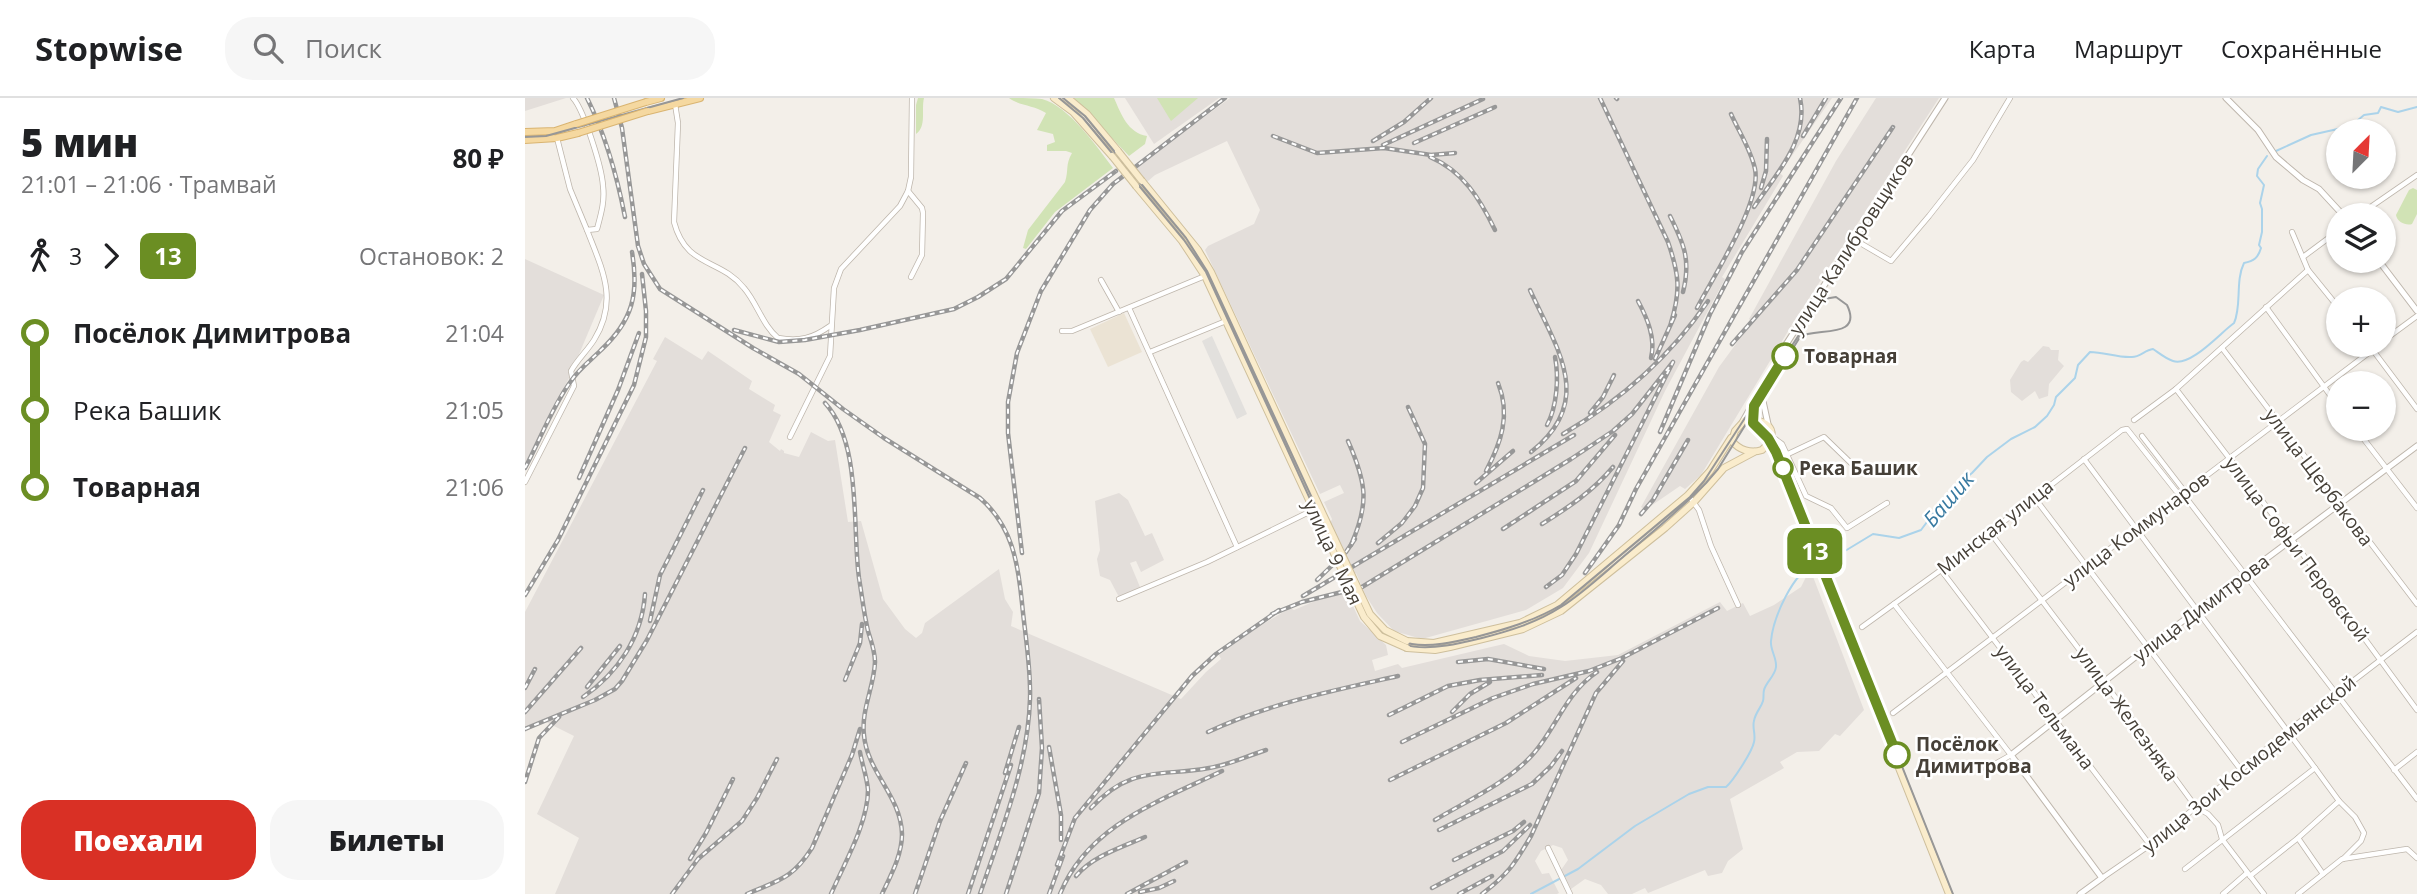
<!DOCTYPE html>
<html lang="ru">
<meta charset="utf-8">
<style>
:root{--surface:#fff;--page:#f6f6f6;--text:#202124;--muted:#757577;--line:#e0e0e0;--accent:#d93025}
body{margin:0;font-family:"Open Sans",sans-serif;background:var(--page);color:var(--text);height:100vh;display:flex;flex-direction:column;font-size:26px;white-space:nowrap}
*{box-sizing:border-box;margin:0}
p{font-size:23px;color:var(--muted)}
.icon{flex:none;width:38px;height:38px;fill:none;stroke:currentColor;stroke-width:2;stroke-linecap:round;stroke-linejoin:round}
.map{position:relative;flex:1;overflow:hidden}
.details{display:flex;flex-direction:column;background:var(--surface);width:525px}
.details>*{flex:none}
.badge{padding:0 14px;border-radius:10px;font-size:24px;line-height:46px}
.needle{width:46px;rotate:24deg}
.buttons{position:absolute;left:1801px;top:21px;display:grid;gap:14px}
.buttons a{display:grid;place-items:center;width:70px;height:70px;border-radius:50%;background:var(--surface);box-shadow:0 2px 5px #0004;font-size:35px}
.map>.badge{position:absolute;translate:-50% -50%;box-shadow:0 0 0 4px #fff}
.legs{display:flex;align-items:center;gap:10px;height:77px;padding:0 21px;font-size:23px}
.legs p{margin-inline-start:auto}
.headline{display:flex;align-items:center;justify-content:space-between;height:119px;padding:0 21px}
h1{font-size:38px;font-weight:800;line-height:52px}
.primary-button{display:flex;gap:14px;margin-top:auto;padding:14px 21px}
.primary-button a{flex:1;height:80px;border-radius:28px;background:var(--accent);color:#fff;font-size:28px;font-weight:800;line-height:80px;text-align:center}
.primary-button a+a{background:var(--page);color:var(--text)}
ul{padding:0 21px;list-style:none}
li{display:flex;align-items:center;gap:24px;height:77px;font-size:26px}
li i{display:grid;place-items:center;width:10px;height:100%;margin:0 9px;background:currentColor}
li i::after{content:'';width:18px;height:18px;margin:-9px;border:5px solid;border-radius:50%;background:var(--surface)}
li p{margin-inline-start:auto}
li:first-child i{background:linear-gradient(#0000 50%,currentColor 0)}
li:last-child i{background:linear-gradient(currentColor 50%,#0000 0)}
header{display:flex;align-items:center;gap:42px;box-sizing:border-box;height:98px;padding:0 35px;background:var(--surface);border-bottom:2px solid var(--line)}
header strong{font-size:33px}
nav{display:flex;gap:38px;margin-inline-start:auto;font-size:24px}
.search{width:490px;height:63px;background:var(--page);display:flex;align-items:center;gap:18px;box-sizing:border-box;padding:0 24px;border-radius:28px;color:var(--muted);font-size:26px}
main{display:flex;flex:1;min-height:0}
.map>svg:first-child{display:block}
.industrial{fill:#e3deda}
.education{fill:#ebe3d4}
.green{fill:#d1e3b5}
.parking{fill:#e2e0dd}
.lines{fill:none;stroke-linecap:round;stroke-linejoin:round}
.stream{stroke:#abd3ea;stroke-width:2}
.minor-casing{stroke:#beb6ac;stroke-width:6}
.tertiary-casing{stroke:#beb6ac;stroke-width:7}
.secondary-casing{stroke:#cebf9c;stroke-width:8}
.primary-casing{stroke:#d9b471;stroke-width:8}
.minor{stroke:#fff;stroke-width:4.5}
.tertiary{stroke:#fff;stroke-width:5}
.secondary{stroke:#faeccc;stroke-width:6}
.primary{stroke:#f5d8a0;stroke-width:6}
.tram{stroke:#979797;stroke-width:2}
.rail-casing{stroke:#979797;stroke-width:4.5}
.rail{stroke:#fff;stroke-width:2;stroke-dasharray:5;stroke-linecap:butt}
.secondary-bridge-casing{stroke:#cebf9c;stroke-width:8;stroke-linecap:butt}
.primary-bridge-casing{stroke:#d9b471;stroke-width:8;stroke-linecap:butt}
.secondary-bridge{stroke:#faeccc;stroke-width:6}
.primary-bridge{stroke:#f5d8a0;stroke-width:6}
.line-1-casing{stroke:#fff;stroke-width:16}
.line-1{stroke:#6b8e23;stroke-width:10}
.stop-1-dot{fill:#fff;stroke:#6b8e23;stroke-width:3.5}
.labels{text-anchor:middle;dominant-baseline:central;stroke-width:5;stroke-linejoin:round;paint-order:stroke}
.street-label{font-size:19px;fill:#464038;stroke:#fff}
.stop-label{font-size:19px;font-weight:bold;fill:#464038;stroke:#fff;text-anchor:start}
.water-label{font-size:21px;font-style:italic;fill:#387aa1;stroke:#fff}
</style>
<header>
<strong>Stopwise</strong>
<div class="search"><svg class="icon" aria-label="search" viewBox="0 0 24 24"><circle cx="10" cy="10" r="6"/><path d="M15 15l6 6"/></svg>Поиск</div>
<nav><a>Карта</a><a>Маршрут</a><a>Сохранённые</a></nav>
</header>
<main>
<section class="details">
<div class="headline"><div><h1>5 мин</h1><p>21:01 – 21:06 · Трамвай</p></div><b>80 ₽</b></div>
<div class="legs"><svg class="icon" aria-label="walk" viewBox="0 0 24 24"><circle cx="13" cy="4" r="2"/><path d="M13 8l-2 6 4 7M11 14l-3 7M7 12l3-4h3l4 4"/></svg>3<svg class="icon" aria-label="forward" viewBox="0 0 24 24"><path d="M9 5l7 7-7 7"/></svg><b class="badge" style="background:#6b8e23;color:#fff">13</b><p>Остановок: 2</p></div>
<ul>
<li><i style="color:#6b8e23"></i><b>Посёлок Димитрова</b><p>21:04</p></li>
<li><i style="color:#6b8e23"></i><span>Река Башик</span><p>21:05</p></li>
<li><i style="color:#6b8e23"></i><b>Товарная</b><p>21:06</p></li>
</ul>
<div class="primary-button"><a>Поехали</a><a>Билеты</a></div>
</section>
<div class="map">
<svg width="1892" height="796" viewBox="0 0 1892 796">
<rect width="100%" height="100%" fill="#f3efe9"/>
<g class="industrial">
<polygon points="0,0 41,0 0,13"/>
<polygon points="600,0 694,0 629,46"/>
<polygon points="705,0 1307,0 1255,75 1258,78 1197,179 1200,181 1140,293 1064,455 1038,490 1001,512 897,541 869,533 852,515 841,498 831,475 819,482 797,428 804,429 807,421 799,404 819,395 815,387 795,396 680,152 683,148 729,126 735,112 702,43 630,77 622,84 610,70"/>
<polygon points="1351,0 1414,0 1268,225 1176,377 1160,391 1155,388 1120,412 1116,409 1194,269 1227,224 1224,221 1311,63"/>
<polygon points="0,161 79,197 44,280 0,365"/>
<polygon points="140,239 177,262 183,253 227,283 224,291 250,307 248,313 256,317 244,344 255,353 256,351 259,353 259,355 274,359 286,334 303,343 310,342 323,424 336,423 358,501 380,531 391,540 397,535 400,525 474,471 480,501 488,514 486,528 656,601 681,574 696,561 694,557 730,531 765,510 769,512 809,495 814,497 821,493 835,523 861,547 863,557 847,562 850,573 873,566 877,570 979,546 1004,558 1040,563 1093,557 1195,504 1202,513 1218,505 1225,518 1249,507 1276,489 1281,479 1287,476 1339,612 1315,638 1310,636 1294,653 1272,654 1255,664 1259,670 1205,701 1218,751 1203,763 1197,775 1183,778 1180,772 1123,795 1120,790 1107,796 1083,796 1076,787 1060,781 1046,791 1036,772 1043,762 1037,750 1028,747 1016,753 1010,763 1017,776 1024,775 1034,795 1032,796 30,796 54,740 12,716 49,638 19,623 0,634 0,514 132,263 128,261"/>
<polygon points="1518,248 1524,249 1526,252 1534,252 1533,262 1539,268 1524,286 1523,298 1514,301 1510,293 1497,303 1486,294 1485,282 1496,264 1499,262 1503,264"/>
<polygon points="594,395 603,402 620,438 627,435 639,462 616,474 611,463 605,465 615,489 594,499 585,482 575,478 572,461 575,452 570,403"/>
</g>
<polygon class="education" points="599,215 617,254 583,269 565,231"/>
<g class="green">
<path d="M393 0H399C396 12 402 28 391 36V7Z"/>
<path d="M484 0C494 0 507 0 517 1 544 8 572 49 588 70L530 114 501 151 498 150 503 132 540 84C544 72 540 67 547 55L541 53H522V47L530 44 528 36 512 32 521 15C509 7 495 8 484 0Z"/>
<path d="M549 0H589C596 16 603 35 622 38L620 46 604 58Z"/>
<polygon points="632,0 673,0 646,23"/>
<path d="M1888 90 1892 92V116L1887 126C1881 128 1872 124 1871 117L1884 92Z"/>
</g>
<polygon class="parking" points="687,238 722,316 712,321 677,243"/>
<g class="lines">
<g class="stream">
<polyline points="1751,53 1786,37 1826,28 1839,17 1853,15 1856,9 1873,14 1892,9"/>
<path d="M1295 464 1310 459 1348 436 1374 440 1396 432 1426 392 1447 375 1462 359 1486 341 1510 329 1522 318 1529 307 1531 299 1550 280 1553 267 1565 254C1579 254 1593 260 1607 259 1615 259 1620 252 1628 251 1634 255 1641 261 1648 263 1666 269 1695 235 1709 225 1717 208 1710 183 1719 165 1729 163 1733 160 1736 150L1734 147 1737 134V111L1735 105 1739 87 1732 78 1733 71 1742 58"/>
<path d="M1006 796 1053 771 1110 728 1164 696 1183 689H1201C1208 683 1227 654 1229 644 1231 637 1227 629 1229 623 1230 615 1236 610 1238 603 1239 600 1238 596 1239 592 1241 584 1250 578 1251 569 1252 560 1245 552 1246 543 1248 520 1268 474 1290 466"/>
</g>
<g class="minor-casing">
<g id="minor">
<path d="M150 6 153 25 149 124C161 170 195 160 219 190 232 205 238 228 253 240 275 244 288 240 305 228"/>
<path d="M32 40 45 91 62 132 72 131C76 116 80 103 78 88 77 70 59 12 48 0"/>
<polyline points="383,93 397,110 398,115 397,157 386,179"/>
<polyline points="1834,117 1892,77"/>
<polyline points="1767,134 1783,172 1813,209"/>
<polyline points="1330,142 1366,163 1404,118 1448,62 1485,0"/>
<polyline points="1778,159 1813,133"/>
<polyline points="576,182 594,214"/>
<polyline points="1741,209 1813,308"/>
<polyline points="604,210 712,449"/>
<polyline points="537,233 547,233 680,178"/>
<polyline points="1858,243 1892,218"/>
<polyline points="1844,247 1892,311"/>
<polyline points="1697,250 1892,506"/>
<polyline points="625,254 701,223"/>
<polyline points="1651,291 1768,443 1892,612"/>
<polyline points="1609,322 1651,291 1783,172"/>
<polyline points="1831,331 1892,410"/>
<polyline points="1246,338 1257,346 1281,398 1306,410 1322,430 1362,405"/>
<polyline points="1617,338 1657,390 1658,396"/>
<polyline points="265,339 305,258 309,190 316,171 375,108 383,93 386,79 387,0"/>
<polyline points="1263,356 1299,339 1328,367"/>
<polyline points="1559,361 1790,670"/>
<path d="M0 384 49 288 46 273C52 262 62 253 69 242 94 202 77 171 62 132"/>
<polyline points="1163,397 1174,412 1186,448 1213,507"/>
<polyline points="1509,399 1716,672"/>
<polyline points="1464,433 1579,584 1671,709 1683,716 1693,727 1697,741 1739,796"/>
<polyline points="1416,472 1625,747"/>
<polyline points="594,501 682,464 782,415"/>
<polyline points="1369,506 1486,657 1461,671"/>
<polyline points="1337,529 1416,472 1597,332 1602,331 1651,393 1659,397 1892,701"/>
<polyline points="1368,615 1854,247"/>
<polyline points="1869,672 1892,654"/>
<polyline points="1814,703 1830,719 1839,735 1836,743 1818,761"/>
<polyline points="1773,740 1798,776"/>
<polyline points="1023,750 1045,796"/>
<polyline points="1660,771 1790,670 1814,703 1773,740 1725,778"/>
<polyline points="1577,780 1625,747 1763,633 1892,534"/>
<polyline points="1698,796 1722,775"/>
<polyline points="1773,796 1817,761 1882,751 1892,760"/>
</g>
</g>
<g class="tertiary-casing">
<g id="tertiary">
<polyline points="1701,0 1733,32 1751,59 1778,82 1794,91 1818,117"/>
<polyline points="1854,163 1892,213"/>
<polyline points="1236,294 1243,326"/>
<polyline points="1218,323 1260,248 1420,0"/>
<polyline points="1555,796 1577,780 1486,657 1623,549 1892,348"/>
</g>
</g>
<g class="secondary-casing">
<g id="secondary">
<polyline points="529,0 548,14 587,58"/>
<polyline points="543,0 562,16 593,53"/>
<polyline points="617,83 673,152 686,174 796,412"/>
<polyline points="611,88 657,143 680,178 790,415"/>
<path d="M1220 322C1243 320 1257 334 1237 352 1226 356 1214 352 1207 343L1210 333Z"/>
<polyline points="1245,345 1424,796"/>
<polyline points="882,543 909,545 995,525 1032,507 1163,397 1185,373 1206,340"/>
<polyline points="882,550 910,552 925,549 998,531 1036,513 1140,430 1169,404 1199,370 1229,354"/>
</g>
</g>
<g class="primary-casing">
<g id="primary">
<polyline points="121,4 136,0"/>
<polyline points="123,13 175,0"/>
<polyline points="0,34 30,33 51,26"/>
<polyline points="0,42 32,40 53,35"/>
</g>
</g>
<use href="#minor" class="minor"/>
<use href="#tertiary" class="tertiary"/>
<use href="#secondary" class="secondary"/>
<use href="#primary" class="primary"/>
<g class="tram">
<path d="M534 0 558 20 659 142 681 174 835 510C866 561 907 552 957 540 984 533 1011 525 1036 509 1058 495 1078 476 1098 459 1126 435 1155 412 1181 385L1193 371 1275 239C1289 229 1339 242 1322 207L1311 199 1299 201 1294 206 1179 383 1165 399 1036 507C1009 523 981 531 951 539 903 550 866 557 837 508L682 173 661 140 560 18 538 0"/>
<polyline points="0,39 21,38 158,0"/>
<polyline points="1228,310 1229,325 1243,340 1251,353 1428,796"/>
</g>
<g class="rail-casing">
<g id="rail">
<path d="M62 0C81 38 92 78 100 119"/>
<path d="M89 0 97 30 113 148 119 166 135 191 228 250 274 276 318 311 359 340 455 400C487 428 493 464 497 505 500 537 506 569 505 601 503 668 476 733 455 796"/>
<path d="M1075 0 1143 144C1154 176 1156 192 1146 225"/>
<polyline points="1091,0 1092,1"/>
<polyline points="748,38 792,55 859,50 906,57 930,55"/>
<polyline points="1278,38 1301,0"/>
<polyline points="848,43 879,24 906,0"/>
<polyline points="889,45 970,9"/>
<polyline points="858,47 958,1"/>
<path d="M905 59C938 73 955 101 970 132"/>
<polyline points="1236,90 1241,73 1242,41"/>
<path d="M1229 109C1251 76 1284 42 1275 0"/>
<path d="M1145 118C1159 146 1166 162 1158 194"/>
<path d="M1005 192C1032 251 1071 303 1006 354"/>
<path d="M1113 203C1122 220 1131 240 1126 260"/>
<path d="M1172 210C1188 179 1237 104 1230 71 1226 52 1214 34 1206 16"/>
<polyline points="209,232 254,244 280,242 335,232 429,211 453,199 481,181 537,113 591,73"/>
<polyline points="1207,246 1272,172 1368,29"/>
<polyline points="1130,261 1150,217"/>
<path d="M300 305C337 345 327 429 334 480 337 498 339 516 343 533 346 543 350 553 350 564 349 589 336 612 339 637 342 674 376 698 377 736 377 757 366 777 357 796"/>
<polyline points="1065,315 1078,299 1089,277"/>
<path d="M1022 327C1032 309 1034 279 1030 259"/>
<polyline points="1135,334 1185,216 1217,154 1316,0"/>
<path d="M1038 336C1096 302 1145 259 1183 203"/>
<path d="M823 343C841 384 845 404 826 447"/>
<path d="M0 370C15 342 27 309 46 283 54 271 66 262 76 252 108 222 114 196 107 154"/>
<path d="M961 373C976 345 986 317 973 285"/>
<polyline points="54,380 93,292 114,235"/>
<polyline points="951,385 988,353"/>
<polyline points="1116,416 1128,402 1163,342"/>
<path d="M1017 426C1044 409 1068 393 1088 369"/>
<polyline points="978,431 1051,383 1090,337"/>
<polyline points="853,445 877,425 890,408 898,390 900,346 883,309"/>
<polyline points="497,455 483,335 483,304 492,255 516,193 565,112 588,86 700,0"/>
<polyline points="1060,475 1094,427 1111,391 1332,0"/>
<polyline points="792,482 821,454 830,441"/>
<polyline points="0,497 33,442 109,287 121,239 121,213 117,176"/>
<polyline points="778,498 1049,337"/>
<polyline points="747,516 777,504 837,489 1046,361 1088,333 1107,316 1148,264 1051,456 1037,477 1021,489"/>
<polyline points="125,523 135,477 178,392"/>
<polyline points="933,564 963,561 1019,571"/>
<polyline points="320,582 335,545 337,526"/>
<polyline points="62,589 95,548"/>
<polyline points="0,590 10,571"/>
<path d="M58 599C93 575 117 539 120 496"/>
<polyline points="0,614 56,550"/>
<polyline points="927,614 945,596 965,584"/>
<polyline points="864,617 923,588 955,582 1017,577"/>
<polyline points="0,631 70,602 90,591 97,583 122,542 220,350"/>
<path d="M683 634C745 605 807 593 873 578"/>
<polyline points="877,644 968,600 1008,586 1064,573 1097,560 1193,510"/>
<polyline points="524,649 536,717 536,742"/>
<polyline points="480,675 494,629"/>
<polyline points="865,682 981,625 1051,580"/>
<polyline points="0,684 14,640 34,619"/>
<path d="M566 710C606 667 634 679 684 670 704 667 722 658 741 652"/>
<path d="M910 722C943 702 983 685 1009 655 1032 628 1041 595 1072 574"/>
<polyline points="914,732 1007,686 1026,668 1037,653"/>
<polyline points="165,761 181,735 208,681"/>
<polyline points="929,762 988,733 999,724"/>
<polyline points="532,767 550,720 667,578 691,556 754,512"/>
<path d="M551 778C568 758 597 749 620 739"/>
<polyline points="907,790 978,753 1005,727"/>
<polyline points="615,794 634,790 649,783"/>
<polyline points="147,796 173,761 217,723 232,700 252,661"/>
<path d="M222 796C254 782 267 781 287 750L327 657 335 631"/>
<path d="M306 796C319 766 343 725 343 692 342 679 337 666 335 654"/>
<polyline points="390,796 415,723 441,665"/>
<polyline points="443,796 486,667"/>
<polyline points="481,796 514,695 517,650 514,601"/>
<polyline points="524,796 538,758"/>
<path d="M535 796C563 727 635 703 697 673"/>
<polyline points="602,796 661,764"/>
<polyline points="934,796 967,778"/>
<path d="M957 796C983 776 989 767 1006 738L1071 595 1098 563"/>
</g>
</g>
<use href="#rail" class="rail"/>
<g class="secondary-bridge-casing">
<g id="secondary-bridge">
<polyline points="593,53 617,83"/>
<polyline points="587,58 611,88"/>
<polyline points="796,412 845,516 860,532 882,543"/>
<polyline points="790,415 839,519 855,538 882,550"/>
</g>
</g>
<g class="primary-bridge-casing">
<g id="primary-bridge">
<polyline points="51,26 121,4"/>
<polyline points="53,35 123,13"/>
</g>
</g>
<use href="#secondary-bridge" class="secondary-bridge"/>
<use href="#primary-bridge" class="primary-bridge"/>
</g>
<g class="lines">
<g class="line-1-casing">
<polyline id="line-1" points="1260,258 1229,308 1228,325 1243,340 1251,354 1372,657"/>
</g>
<use href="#line-1" class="line-1"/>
</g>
<g class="stop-1-dot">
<circle cx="1260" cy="258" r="12"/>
<circle cx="1258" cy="370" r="9"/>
<circle cx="1372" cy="657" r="12"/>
</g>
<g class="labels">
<g class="street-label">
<text transform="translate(1326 146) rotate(-57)">улица Калибровщиков</text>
<text transform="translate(1794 379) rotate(53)">улица Щербакова</text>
<text transform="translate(1470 429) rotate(-38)">Минская улица</text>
<text transform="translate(1611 431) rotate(-37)">улица Коммунаров</text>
<text transform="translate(1772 451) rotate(53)">улица Софьи Перовской</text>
<text transform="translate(808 454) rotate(65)">улица 9 Мая</text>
<text transform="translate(1676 510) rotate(-37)">улица Димитрова</text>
<text transform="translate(1520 609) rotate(53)">улица Тельмана</text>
<text transform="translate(1602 616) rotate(54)">улица Железняка</text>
<text transform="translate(1724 666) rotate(-39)">улица Зои Космодемьянской</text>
</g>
<g class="stop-label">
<text x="1279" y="258">Товарная</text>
<text x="1274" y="370">Река Башик</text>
<text x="1391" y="646">Посёлок<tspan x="1391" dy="22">Димитрова</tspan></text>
</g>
<g class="water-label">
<text transform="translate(1423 401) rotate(-49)">Башик</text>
</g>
</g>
</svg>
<div class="buttons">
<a><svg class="needle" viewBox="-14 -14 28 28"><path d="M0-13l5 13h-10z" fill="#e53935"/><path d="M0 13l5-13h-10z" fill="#757577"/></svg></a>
<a><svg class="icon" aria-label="layers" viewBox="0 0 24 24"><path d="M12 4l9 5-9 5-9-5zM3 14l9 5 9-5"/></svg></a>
<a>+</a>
<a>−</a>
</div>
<b class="badge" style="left:1290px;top:453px;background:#6b8e23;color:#fff">13</b>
</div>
</main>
